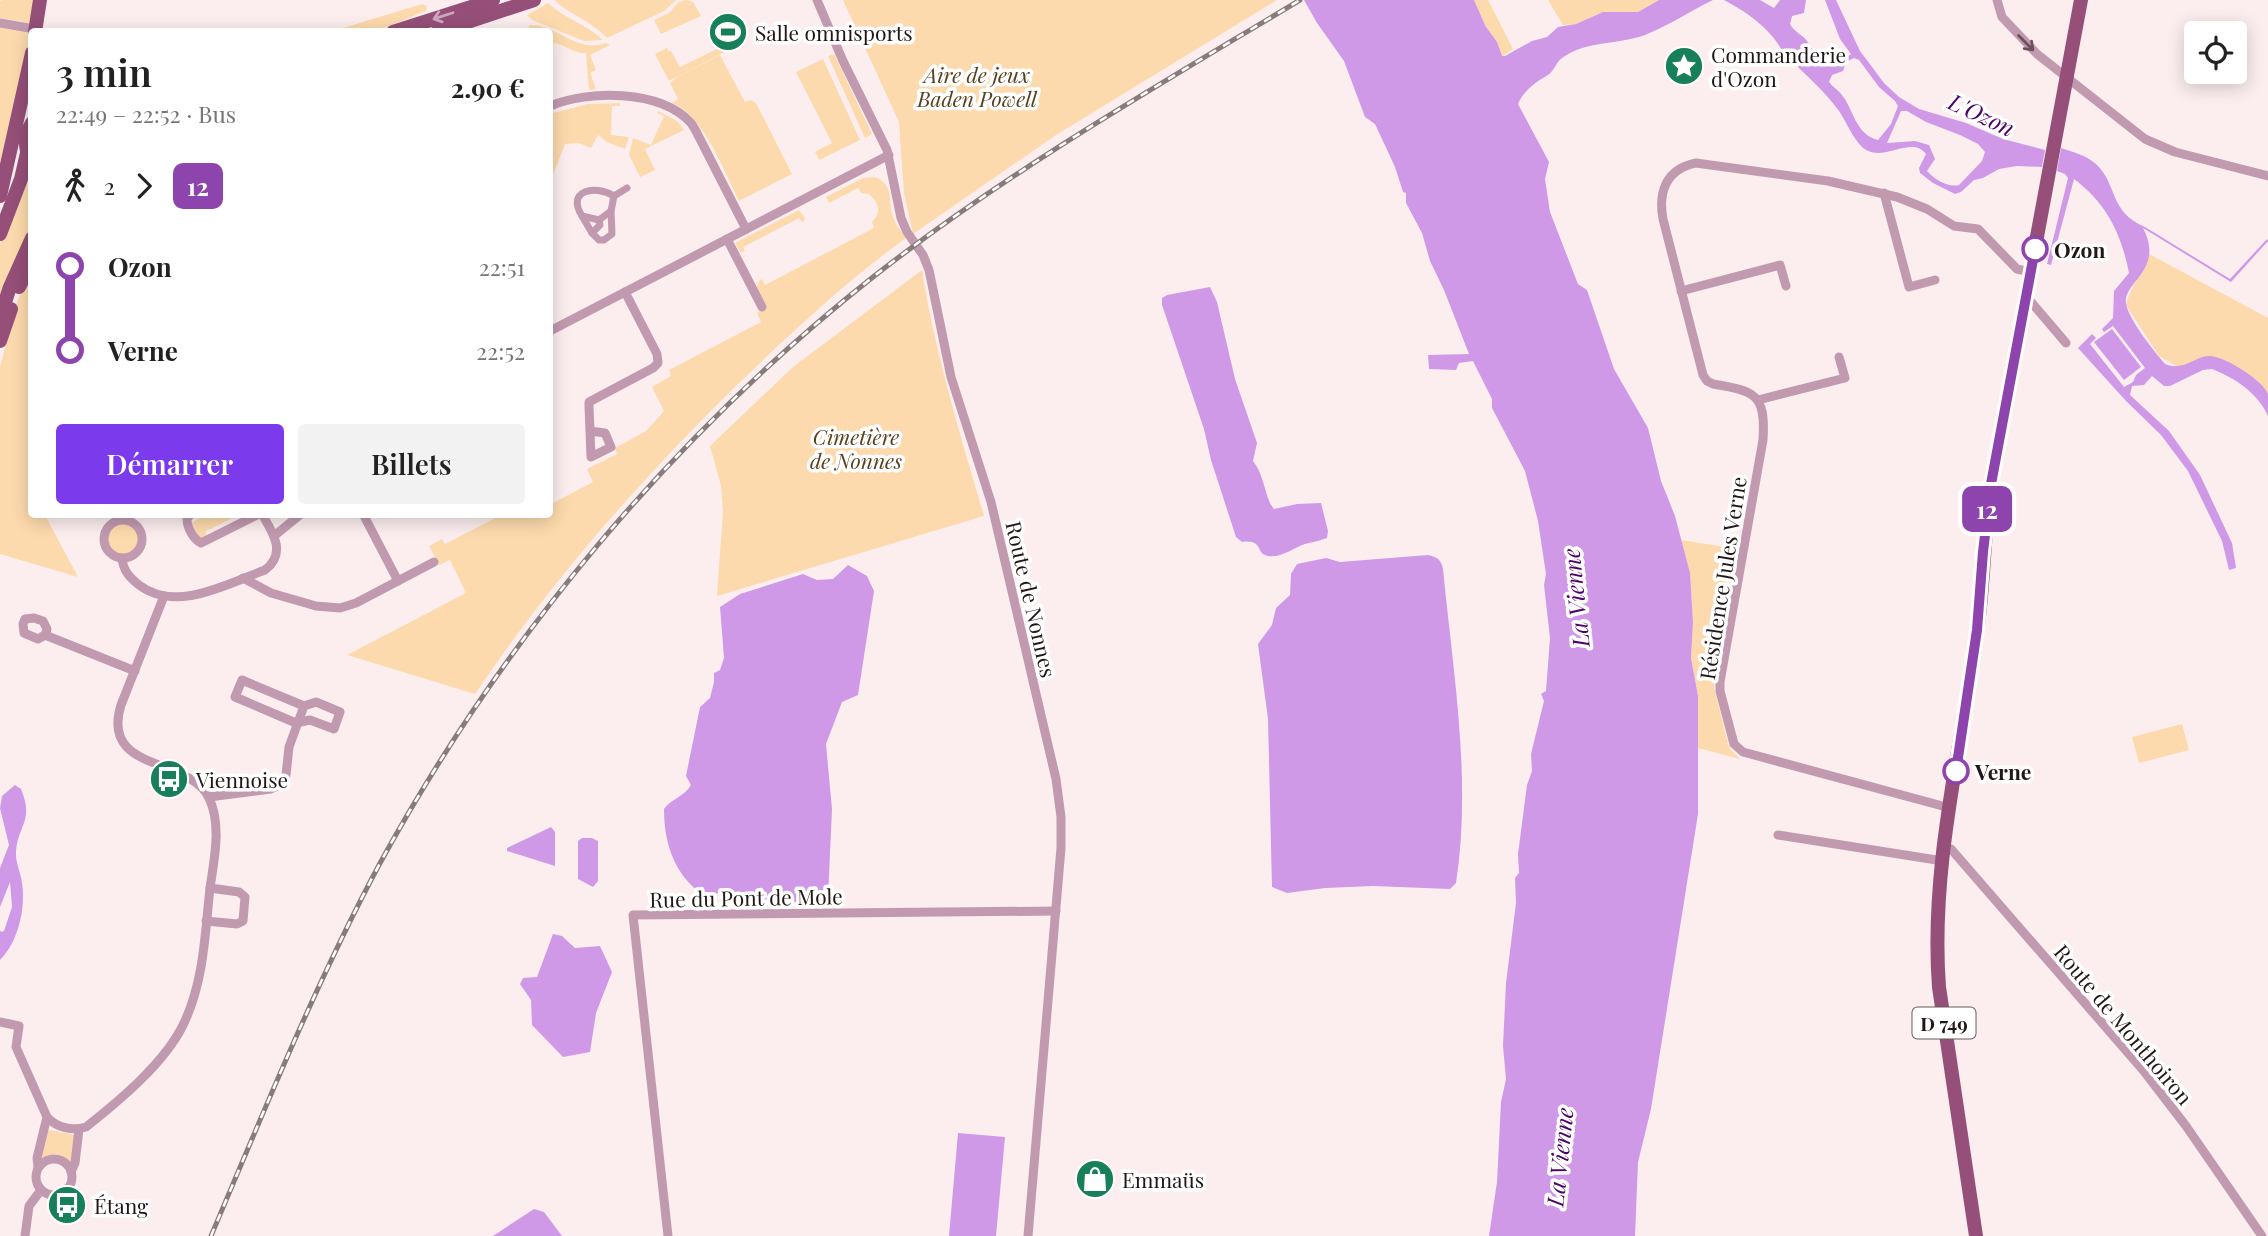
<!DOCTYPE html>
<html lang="fr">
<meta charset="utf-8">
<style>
:root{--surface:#fff;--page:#f2f2f2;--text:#222;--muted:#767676;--accent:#7c3aed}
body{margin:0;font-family:"Playfair Display",serif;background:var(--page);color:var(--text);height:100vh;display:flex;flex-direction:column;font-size:26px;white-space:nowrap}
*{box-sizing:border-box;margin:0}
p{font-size:23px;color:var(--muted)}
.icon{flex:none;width:38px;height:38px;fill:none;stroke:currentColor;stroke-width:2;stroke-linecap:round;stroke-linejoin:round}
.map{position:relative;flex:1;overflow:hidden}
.panel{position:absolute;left:28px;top:28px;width:525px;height:490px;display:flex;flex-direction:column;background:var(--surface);border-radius:7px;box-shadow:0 4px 18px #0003}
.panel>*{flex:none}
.badge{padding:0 14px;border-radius:10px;font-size:24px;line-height:46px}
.fabs{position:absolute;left:2184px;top:21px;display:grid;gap:14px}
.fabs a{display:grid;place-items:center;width:63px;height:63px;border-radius:7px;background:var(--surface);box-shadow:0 4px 18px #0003;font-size:35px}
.map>.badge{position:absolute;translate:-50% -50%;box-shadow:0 0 0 4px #fff}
.legs{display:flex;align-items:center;gap:10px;height:77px;padding:0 28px;font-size:23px}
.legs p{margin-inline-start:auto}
.summary{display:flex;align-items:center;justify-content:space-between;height:119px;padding:0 28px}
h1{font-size:38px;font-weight:600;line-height:52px}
.button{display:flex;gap:14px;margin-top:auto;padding:14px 28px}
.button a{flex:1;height:80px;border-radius:7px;background:var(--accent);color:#fff;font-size:28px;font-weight:600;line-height:80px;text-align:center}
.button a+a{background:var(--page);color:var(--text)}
ul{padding:0 28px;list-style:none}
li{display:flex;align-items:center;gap:24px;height:84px;font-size:26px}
li i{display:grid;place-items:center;width:10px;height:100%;margin:0 9px;background:currentColor}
li i::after{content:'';width:18px;height:18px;margin:-9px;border:5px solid;border-radius:50%;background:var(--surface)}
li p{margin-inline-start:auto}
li:first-child i{background:linear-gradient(#0000 50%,currentColor 0)}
li:last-child i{background:linear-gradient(currentColor 50%,#0000 0)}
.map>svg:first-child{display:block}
.green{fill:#fddaad}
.water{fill:#d099e8;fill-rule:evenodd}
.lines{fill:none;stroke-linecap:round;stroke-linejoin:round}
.pedestrian{stroke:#c29ab0;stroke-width:7}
.minor{stroke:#c29ab0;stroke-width:9}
.primary{stroke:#954f78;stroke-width:14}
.rail-casing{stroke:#887b7b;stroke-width:5}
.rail{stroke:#fff;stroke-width:2.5;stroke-dasharray:8;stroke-linecap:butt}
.oneway{stroke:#caa7bc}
.oneway2{stroke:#6a515b}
.line-1-casing{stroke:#fff;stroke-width:16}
.line-1{stroke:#8e44ad;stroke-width:10}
.stop-1-dot{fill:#fff;stroke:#8e44ad;stroke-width:3.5}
.labels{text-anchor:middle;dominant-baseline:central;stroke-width:7;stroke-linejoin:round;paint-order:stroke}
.shield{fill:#fff;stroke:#645c5c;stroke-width:2}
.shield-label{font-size:19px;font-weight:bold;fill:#221616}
.poi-label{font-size:21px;fill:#221616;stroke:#fff;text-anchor:start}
.park-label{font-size:21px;font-style:italic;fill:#59401c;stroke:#fff}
.stop-label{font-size:21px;font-weight:bold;fill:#221616;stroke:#fff;text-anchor:start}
.street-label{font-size:21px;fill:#221616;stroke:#fff}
.water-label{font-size:23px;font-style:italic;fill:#4e0166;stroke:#fff}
</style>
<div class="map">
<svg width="2268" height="1236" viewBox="0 0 2268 1236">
<rect width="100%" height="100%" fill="#fceeee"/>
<g class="green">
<polygon points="3,0 36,0 30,23 0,18 0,1"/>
<path d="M554 0H676L664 11 607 38C590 20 572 16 554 0Z"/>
<polygon points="686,0 693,2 701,16 661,34 654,20 669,13 679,2"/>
<polygon points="843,0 1277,0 1056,135 913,234 904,193 899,122"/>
<polygon points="1474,0 1488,0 1513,49 1500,58"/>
<polygon points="1548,0 1659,0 1638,12 1603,12 1576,24 1563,25"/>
<path d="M548 3C565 19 585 23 603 40L584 41 532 20 527 15Z"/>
<polygon points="422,4 427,6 426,11 376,31 330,32"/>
<path d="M529 25C557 23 576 54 606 43L610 45 590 55 596 70 590 73 596 89 589 90 586 53C573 54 563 42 550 43V32L528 31Z"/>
<polygon points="0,26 28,30 30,35 0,166"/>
<polygon points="721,47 723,53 669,81 655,54 667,48 668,51 671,51 680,67"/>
<polygon points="834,54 872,134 865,138 828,56"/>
<path d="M720 55 745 102 751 100 756 103 792 174 739 201C724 172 704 115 672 103L678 99 670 83 677 77Z"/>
<polygon points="823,59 860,140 819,160 815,152 832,143 796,72"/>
<polygon points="620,103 620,106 612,106 611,135 629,137 625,149 607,142 598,135 591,148 579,143 565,144 552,177 553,209 550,209 550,114 587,104"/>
<polygon points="658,111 677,121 689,136 684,130 645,149 655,170 640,177 629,155 633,138 651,145 664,116 657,113"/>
<polygon points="27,168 31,174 31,228 21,248 0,301 0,244"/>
<path d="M874 177C894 183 888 201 893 217 896 225 901 231 906 238 845 282 791 333 737 385 639 481 552 580 475 694L347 655 466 593 450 560 439 565 429 546 442 539 445 544 501 515 550 514V476L551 504 593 482 587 469 617 454 615 448 646 431 664 411 652 387 671 376 669 370 761 322 757 313 760 311 758 306 764 302 757 287 759 281 762 279 765 285 874 228 872 222C882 213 879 203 869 194L861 193 858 188 829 203 826 197 863 178Z"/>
<polygon points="799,210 805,218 804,221 802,222 799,218 743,247 745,251 741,253 735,243"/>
<path d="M2149 254 2268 318V394L2206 357 2178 367 2159 356 2126 305C2130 286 2144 273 2149 254Z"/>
<path d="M922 270C935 354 960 434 984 516L717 596 723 512 721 486 710 446 793 367Z"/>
<polygon points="31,271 32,514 49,515 46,517 78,577 0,554 0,367 17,302"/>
<polygon points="204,515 238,515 205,532 208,538 199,538 192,523"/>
<circle cx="122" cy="539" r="16"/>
<polygon points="1681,540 1738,549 1736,559 1728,558 1723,590 1731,591 1714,687 1728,744 1731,750 1740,759 1698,748 1698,696 1691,658 1693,622 1690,574"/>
<polygon points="2182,724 2189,750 2139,763 2132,737"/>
<polygon points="49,1130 75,1135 71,1162 56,1154 40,1158 47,1132"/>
</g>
<g class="water">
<path d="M1304 0H1474L1486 27 1497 42 1502 56H1505L1532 41 1547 37 1558 27 1576 24 1603 12H1638L1659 0H1713C1690 11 1670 25 1645 35 1618 45 1587 40 1562 58 1556 62 1555 70 1548 75 1536 82 1524 90 1518 104L1549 162 1545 179 1550 212 1578 284 1587 290 1614 369 1648 428 1661 481 1675 516 1690 573 1693 622 1691 658 1698 696V814L1651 1109 1638 1162 1635 1236H1489L1497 1182 1501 1102 1506 1079 1503 1046 1506 983 1516 903 1515 878 1519 873 1518 854 1527 785 1532 771 1531 754 1544 701 1541 694 1546 691 1550 638 1544 585 1546 574 1538 521 1525 471 1492 408V399L1473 361 1459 363 1456 370 1429 369 1428 355 1469 354 1444 290 1430 261 1422 233 1406 203V193L1403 192 1395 167 1375 124 1365 117 1344 61 1317 23Z"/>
<path d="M1724 0H1760L1774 8 1780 0H1806L1804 13 1792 16 1790 24C1794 32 1802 34 1807 41 1812 48 1813 56 1821 61L1833 57 1843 60 1851 54 1840 39 1825 0H1836L1860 51 1884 83 1899 97 1919 109 1966 123 2003 139 2045 150 2042 167 2017 166 1999 169 1983 178 1974 180 1961 192 1955 194 1933 183 1920 173 1919 168 1926 154C1911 134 1882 165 1862 147 1852 137 1847 123 1839 111 1825 91 1804 74 1787 56 1781 50 1777 41 1771 35 1758 20 1741 9 1724 0ZM1854 58 1859 60 1879 87 1895 101 1898 106 1891 124 1878 140C1855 134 1854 110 1842 95 1838 90 1833 87 1829 82L1832 75 1843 71 1846 62ZM1901 111H1907L1926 122 1960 135 1978 144 1985 152 1982 161 1959 185C1948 188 1934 179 1927 171L1935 159 1929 145 1915 141 1887 143Z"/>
<path d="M2061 148C2073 152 2086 155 2096 164 2118 185 2109 212 2145 227L2230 279 2267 239 2268 241 2231 282 2143 228C2165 270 2123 282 2126 303 2128 319 2154 351 2165 364 2183 371 2191 359 2207 356 2222 354 2263 380 2268 394 2268 399 2268 410 2268 416 2258 393 2235 378 2212 369L2203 370 2170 386H2164L2152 376 2144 385 2132 386 2130 395 2169 431 2200 475 2232 543 2236 568 2229 570 2222 541 2188 471 2161 435 2126 401 2078 348 2092 334 2096 338 2090 344 2124 387 2133 382 2136 375 2145 368 2113 326 2104 332 2102 329 2113 318 2114 291 2129 273C2121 233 2107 204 2074 179L2051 265 2047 264 2068 178 2065 174 2057 171Z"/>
<path d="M1210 287 1217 302 1235 379 1257 443 1253 461C1265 476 1265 499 1274 509L1297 504 1321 503 1328 531 1327 538C1319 541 1312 542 1305 544 1293 548 1282 558 1268 556 1255 554 1264 539 1242 542L1236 537 1211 460 1204 429 1162 305V298L1167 295Z"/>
<polygon points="2112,329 2141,367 2124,380 2094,342"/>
<path d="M1428 555C1437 557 1441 559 1443 569 1453 672 1472 780 1456 883L1450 889 1373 886 1325 888 1287 893 1272 887 1268 719 1258 644 1272 625 1276 608 1290 595 1291 574 1297 564 1326 558 1340 562Z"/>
<path d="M848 565 867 576 874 591 858 695 842 702 826 744 832 809 828 898 817 903H790L698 891C673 871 664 841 664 809 671 799 685 796 691 785L686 776 700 707 710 698 714 682V673L720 670 724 658 720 607 740 594 803 574 817 580 833 579Z"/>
<path d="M15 785 21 789C34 821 19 823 16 851 15 862 21 873 22 883 26 909 18 942 0 960V930L1 932 4 931 12 907 10 882 0 907V918V868L9 845 0 808 2 796Z"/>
<polygon points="551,827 555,832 555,866 507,851 507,848"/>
<polygon points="582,838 592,838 598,841 598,881 593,887 578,879 578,841"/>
<polygon points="553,934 562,936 575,948 600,946 612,972 596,1013 590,1052 563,1057 532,1025 531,1000 520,984 523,978 537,977"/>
<polygon points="958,1133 1005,1137 996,1236 949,1236"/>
<polygon points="534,1209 544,1212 562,1236 493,1236"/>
</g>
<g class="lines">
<g class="pedestrian">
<path d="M614 196 611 211 599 220 582 216C566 191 594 184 614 196L627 188"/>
<polyline points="582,216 592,233"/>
<polyline points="599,220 600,225 592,233 599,240 604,240 612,234 611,211"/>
</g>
<g class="minor">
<polyline points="817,0 843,61 887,150 901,218 907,232 923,255 929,270 951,377 991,502 1056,779 1061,817 1061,848 1028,1236"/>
<polyline points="1997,0 2002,17 2037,54 2145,139 2175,152 2268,176"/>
<polyline points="0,23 35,29"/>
<path d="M550 106C588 90 660 89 691 123 694 127 697 133 699 137L746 229"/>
<polyline points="1884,193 1909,287 1935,280"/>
<polyline points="727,239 762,307"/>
<polyline points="1681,291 1780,265 1786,286"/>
<polyline points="2026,300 2031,302 2066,343"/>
<polyline points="550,331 889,155"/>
<polyline points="1758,400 1845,378 1839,357"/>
<polyline points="590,431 605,433 611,447 591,457 589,406 589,402 653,368 658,363 657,354 625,292"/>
<path d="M191 514 187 519C187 527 193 539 201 543L259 514"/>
<polyline points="363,514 398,581"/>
<circle cx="123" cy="539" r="19"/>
<polyline points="274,536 301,514"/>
<path d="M122 558C123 570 129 577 139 585 176 613 227 584 265 570 287 553 273 533 262 514"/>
<polyline points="243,578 271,593 316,606 340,608 356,603 434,562"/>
<polyline points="45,635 38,639 24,633 23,624 25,619 34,618 43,621 47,629 45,635 135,671"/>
<polyline points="209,797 271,789 280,785 286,775 289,747 304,706 242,680 235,697 296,723 310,720 334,729 340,712 316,702 304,706"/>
<path d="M1950 808 1743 752 1734 744 1720 691V682L1763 440C1766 393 1754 391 1713 384L1707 381 1703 375 1663 219C1658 192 1666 169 1696 163L1828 181 1897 197 1927 209 1954 226 1978 229 2017 269 2031 272"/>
<polyline points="1778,835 1943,861"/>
<polyline points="1945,847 1951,849 2143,1070 2186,1126 2262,1236"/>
<polyline points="206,921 237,924 243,921 245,897 239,892 210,888"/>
<polyline points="0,1022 19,1026 16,1047 47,1117"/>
<circle cx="54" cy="1177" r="18"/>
<path d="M38 1167 37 1158 47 1117C57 1128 72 1131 86 1127 119 1101 166 1062 184 1023 204 981 205 933 210 888 214 860 222 825 209 798 189 756 100 773 121 705L164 596"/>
<polyline points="71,1172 75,1163 79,1129"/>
<polyline points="25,1236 29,1206 41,1190"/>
<polyline points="668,1236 633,915 1056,911"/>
</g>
<g class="primary">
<polyline points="35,32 40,0"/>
<polyline points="393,32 493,0"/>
<polyline points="437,32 534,0"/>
<path d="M31 161C24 148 24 136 32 123"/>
<polyline points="0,196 32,53"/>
<polyline points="0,234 21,179 27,153"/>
<polyline points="19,287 32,262"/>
<polyline points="0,317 10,287 32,238"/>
<polyline points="0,341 11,309"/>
<path d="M1976 1236 1939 987C1930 869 1961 750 1977 633 1984 583 1984 534 1991 484L2081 0"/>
</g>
<g class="rail-casing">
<path id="rail" d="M211 1236C264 1111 315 985 379 865 502 640 672 436 873 277 1007 172 1154 88 1300 0"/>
</g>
<use href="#rail" class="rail"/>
</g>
<defs><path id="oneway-shaft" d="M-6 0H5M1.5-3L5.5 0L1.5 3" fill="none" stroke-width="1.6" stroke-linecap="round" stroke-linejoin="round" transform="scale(1.75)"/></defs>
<use class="oneway" href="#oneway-shaft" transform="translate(443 16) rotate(162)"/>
<use class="oneway2" href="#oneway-shaft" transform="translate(2026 43) rotate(45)"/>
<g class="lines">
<g class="line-1-casing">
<polyline id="line-1" points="1956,771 1977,630 1983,552 1991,484 2035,249"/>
</g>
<use href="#line-1" class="line-1"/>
</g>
<defs>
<g id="stadium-disc" transform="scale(2.0125)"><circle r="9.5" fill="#177f59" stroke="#fff"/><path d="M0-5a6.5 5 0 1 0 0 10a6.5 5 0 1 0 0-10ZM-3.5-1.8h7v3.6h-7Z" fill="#fff"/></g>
<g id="sight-disc" transform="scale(2.0125)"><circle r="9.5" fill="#177f59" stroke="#fff"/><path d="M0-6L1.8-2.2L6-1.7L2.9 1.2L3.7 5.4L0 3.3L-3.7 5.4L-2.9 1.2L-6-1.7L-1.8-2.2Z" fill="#fff"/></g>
<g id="bus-disc" transform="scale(2.0125)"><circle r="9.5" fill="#177f59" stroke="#fff"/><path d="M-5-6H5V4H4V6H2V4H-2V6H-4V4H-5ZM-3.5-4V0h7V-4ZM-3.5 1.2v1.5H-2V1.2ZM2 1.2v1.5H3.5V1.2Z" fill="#fff"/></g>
<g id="shop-disc" transform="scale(2.0125)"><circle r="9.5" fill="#177f59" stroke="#fff"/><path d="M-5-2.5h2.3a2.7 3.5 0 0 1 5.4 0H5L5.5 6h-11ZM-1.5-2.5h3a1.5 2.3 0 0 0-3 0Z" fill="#fff"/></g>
</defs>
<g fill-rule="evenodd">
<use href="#stadium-disc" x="728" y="32"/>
<use href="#sight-disc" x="1684" y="66"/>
<use href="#bus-disc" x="169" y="779"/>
<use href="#shop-disc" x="1095" y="1179"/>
<use href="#bus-disc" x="67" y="1205"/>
</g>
<g class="stop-1-dot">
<circle cx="2035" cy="249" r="12"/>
<circle cx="1956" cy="771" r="12"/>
</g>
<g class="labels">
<rect class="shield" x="1912.5" y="1007.5" width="63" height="31" rx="5"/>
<g class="shield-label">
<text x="1944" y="1023">D 749</text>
</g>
<g class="poi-label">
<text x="755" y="32">Salle omnisports</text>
<text x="1711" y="54">Commanderie<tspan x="1711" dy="24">d'Ozon</tspan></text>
<text x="196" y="779">Viennoise</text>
<text x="1122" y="1179">Emmaüs</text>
<text x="94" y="1205">Étang</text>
</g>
<g class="park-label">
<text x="977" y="74">Aire de jeux<tspan x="977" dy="24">Baden Powell</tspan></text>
<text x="856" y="436">Cimetière<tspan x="856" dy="24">de Nonnes</tspan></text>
</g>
<g class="stop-label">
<text x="2054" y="249">Ozon</text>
<text x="1975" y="771">Verne</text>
</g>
<g class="street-label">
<text transform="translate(1722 578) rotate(-81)">Résidence Jules Verne</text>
<text transform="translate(1032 599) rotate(77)">Route de Nonnes</text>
<text transform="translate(746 897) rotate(-1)">Rue du Pont de Mole</text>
<text transform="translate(2124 1024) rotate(50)">Route de Monthoiron</text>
</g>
<g class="water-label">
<text transform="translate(1982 114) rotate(25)">L'Ozon</text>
<text transform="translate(1575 598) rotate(-96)">La Vienne</text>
<text transform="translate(1559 1157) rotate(-84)">La Vienne</text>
</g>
</g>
</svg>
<div class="fabs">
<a><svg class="icon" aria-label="locate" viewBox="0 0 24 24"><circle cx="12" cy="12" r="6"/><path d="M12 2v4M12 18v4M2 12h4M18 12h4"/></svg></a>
</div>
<b class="badge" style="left:1987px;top:509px;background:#8e44ad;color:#fff">12</b>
<section class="panel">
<div class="summary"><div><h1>3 min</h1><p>22:49 – 22:52 · Bus</p></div><b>2.90 €</b></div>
<div class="legs"><svg class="icon" aria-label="walk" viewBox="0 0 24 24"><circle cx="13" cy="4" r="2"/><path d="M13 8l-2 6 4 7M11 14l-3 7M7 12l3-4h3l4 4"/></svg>2<svg class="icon" aria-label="forward" viewBox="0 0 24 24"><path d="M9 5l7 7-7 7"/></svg><b class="badge" style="background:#8e44ad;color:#fff">12</b></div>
<ul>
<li><i style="color:#8e44ad"></i><b>Ozon</b><p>22:51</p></li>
<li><i style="color:#8e44ad"></i><b>Verne</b><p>22:52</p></li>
</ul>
<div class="button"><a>Démarrer</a><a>Billets</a></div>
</section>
</div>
